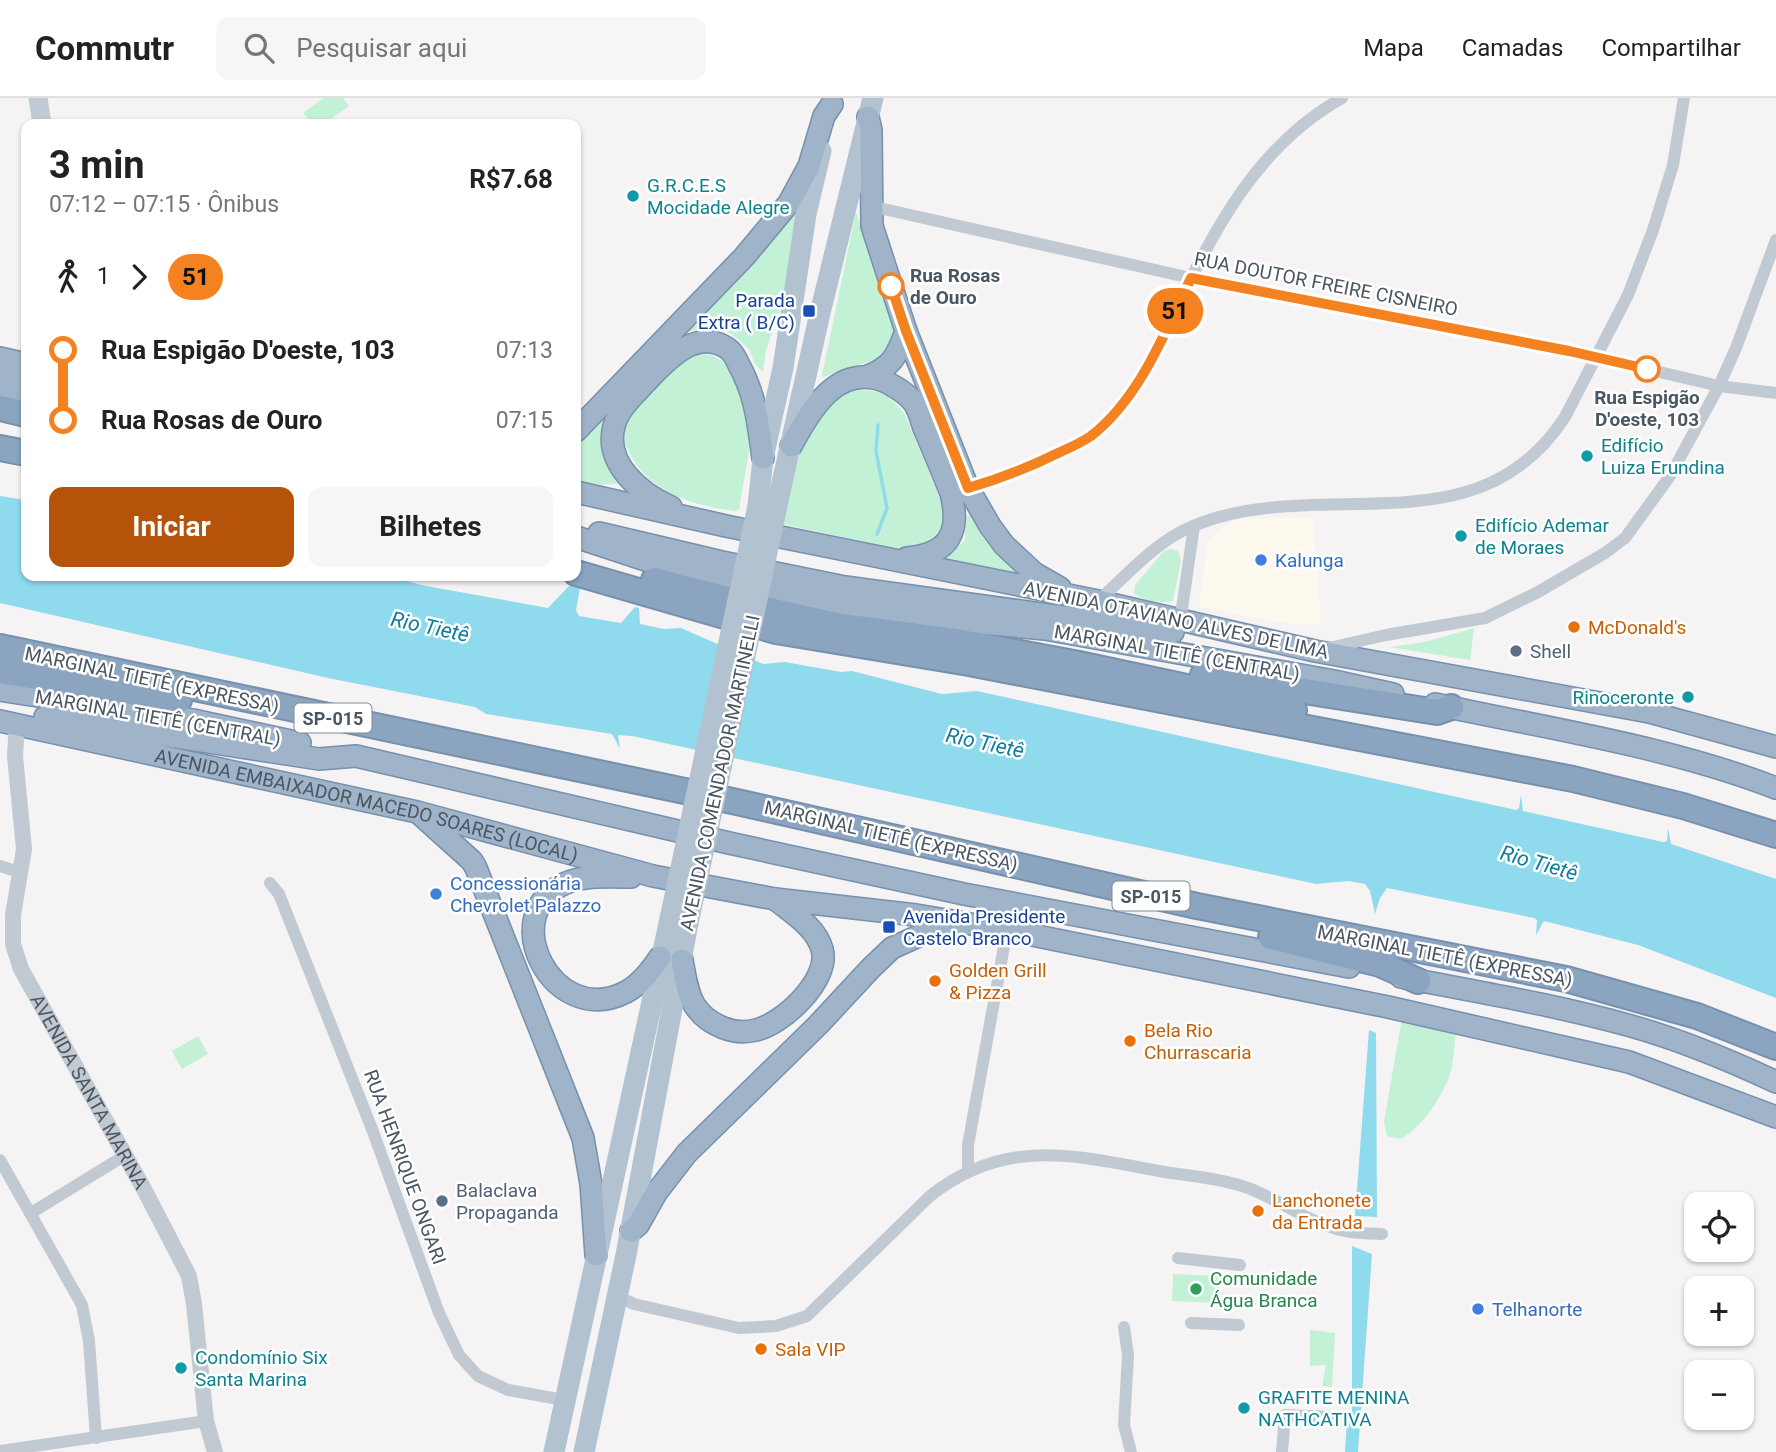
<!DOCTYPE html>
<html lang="pt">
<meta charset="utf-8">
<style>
:root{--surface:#fff;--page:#f6f6f6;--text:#222;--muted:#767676;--line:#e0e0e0;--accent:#b45309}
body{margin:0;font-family:Roboto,sans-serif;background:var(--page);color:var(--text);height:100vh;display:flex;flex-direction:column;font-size:26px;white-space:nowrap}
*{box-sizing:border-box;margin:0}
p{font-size:23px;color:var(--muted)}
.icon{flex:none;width:38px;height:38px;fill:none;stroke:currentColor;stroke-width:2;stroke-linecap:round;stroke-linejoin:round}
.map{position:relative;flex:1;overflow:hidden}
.drawer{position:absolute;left:21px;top:21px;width:560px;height:462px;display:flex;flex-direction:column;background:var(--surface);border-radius:14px;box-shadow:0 2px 5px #0004}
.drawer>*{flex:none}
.badge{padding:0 14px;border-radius:23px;font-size:24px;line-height:46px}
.buttons{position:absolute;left:1684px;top:1094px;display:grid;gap:14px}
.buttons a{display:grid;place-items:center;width:70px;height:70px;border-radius:14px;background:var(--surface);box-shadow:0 2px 5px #0004;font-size:35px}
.map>.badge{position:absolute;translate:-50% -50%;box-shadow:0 0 0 4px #fff}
.legs{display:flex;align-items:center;gap:10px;height:77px;padding:0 28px;font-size:23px}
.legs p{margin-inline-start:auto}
.summary{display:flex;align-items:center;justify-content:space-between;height:119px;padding:0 28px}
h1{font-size:38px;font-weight:700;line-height:52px}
.action{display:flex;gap:14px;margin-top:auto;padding:14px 28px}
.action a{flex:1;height:80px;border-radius:14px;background:var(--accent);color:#fff;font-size:28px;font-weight:700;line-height:80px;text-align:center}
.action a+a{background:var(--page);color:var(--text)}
ul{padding:0 28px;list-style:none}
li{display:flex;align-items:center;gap:24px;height:70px;font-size:26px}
li i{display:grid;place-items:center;width:10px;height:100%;margin:0 9px;background:currentColor}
li i::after{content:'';width:18px;height:18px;margin:-9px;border:5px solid;border-radius:50%;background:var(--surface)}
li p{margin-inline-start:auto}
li:first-child i{background:linear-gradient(#0000 50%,currentColor 0)}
li:last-child i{background:linear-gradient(currentColor 50%,#0000 0)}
header{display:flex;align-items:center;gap:42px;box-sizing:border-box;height:98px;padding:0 35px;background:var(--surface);border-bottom:2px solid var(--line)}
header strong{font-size:33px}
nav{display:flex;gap:38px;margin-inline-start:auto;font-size:24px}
.search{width:490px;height:63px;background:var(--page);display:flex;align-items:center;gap:18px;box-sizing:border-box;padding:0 24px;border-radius:14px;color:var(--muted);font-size:26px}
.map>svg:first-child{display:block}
.commercial{fill:#fdf9ef}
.green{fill:#c3f1d5}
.water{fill:#90daee}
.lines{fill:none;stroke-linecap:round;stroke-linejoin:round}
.stream{stroke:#90daee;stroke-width:3.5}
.trunk-casing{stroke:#7690ad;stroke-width:24}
.motorway-casing{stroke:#7690ad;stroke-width:28}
.minor{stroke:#c1cad2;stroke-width:12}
.tertiary{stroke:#c1cad2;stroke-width:16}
.secondary{stroke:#c1cbd6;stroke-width:19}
.primary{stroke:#b3c2d1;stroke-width:21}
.trunk{stroke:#9fb4c9;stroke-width:21}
.motorway{stroke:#8ba5c1;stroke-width:24}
.primary-bridge{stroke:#b3c2d1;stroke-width:21}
.line-1-casing{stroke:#fff;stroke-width:16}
.line-1{stroke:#f58220;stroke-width:10}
.culture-dot{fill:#0f9aa8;stroke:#fff;stroke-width:2.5}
.stop-1-dot{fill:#fff;stroke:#f58220;stroke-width:3.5}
.transit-dot{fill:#1a4fb4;stroke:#fff;stroke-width:2.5}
.shop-dot{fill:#3f7fe0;stroke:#fff;stroke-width:2.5}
.food-dot{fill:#e8710a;stroke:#fff;stroke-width:2.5}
.service-dot{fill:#5c6f8a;stroke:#fff;stroke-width:2.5}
.leisure-dot{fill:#2e9e5b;stroke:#fff;stroke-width:2.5}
.labels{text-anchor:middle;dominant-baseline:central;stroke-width:5;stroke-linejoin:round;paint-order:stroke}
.shield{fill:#fff;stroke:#808990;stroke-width:2}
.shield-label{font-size:18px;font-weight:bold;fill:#4a5661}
.culture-label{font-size:19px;fill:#0d838f;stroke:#fff;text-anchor:start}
.stop-label{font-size:19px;font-weight:bold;fill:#4a5661;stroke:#fff;text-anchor:start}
.street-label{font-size:19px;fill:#4a5661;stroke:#fff}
.transit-label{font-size:19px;fill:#164399;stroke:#fff;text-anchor:end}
.shop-label{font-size:19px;fill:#366cbe;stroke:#fff;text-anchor:start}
.food-label{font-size:19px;fill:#c56008;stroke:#fff;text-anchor:start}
.service-label{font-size:19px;fill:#4e5e75;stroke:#fff;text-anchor:start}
.leisure-label{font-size:19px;fill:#27864d;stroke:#fff;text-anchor:start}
.water-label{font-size:21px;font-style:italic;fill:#0c7c9b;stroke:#fff}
</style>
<header>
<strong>Commutr</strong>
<div class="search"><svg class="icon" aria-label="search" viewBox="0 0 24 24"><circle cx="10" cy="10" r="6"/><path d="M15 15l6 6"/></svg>Pesquisar aqui</div>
<nav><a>Mapa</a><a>Camadas</a><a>Compartilhar</a></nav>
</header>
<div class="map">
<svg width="1776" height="1354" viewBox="0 0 1776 1354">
<rect width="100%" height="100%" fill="#f5f3f3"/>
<polygon class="commercial" points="1313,419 1321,527 1283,525 1201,509 1199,507 1208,443 1220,431 1235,422 1246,421"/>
<g class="green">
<polygon points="323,0 343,0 349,8 324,26 312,26 303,15"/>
<path d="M793 109 798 112 788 190 766 252 763 274 755 266 749 251 733 237 722 231 711 230 690 233 605 326C598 354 605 360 617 383L616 386 595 387 576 382V342Z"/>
<polygon points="856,114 897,234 891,256 823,279 822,277"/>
<path d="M699 256 711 257 726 265 748 306 749 354 739 411 736 413C694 408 647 394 628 352 623 343 623 330 628 320 633 309 645 301 654 293 668 278 679 262 699 256Z"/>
<path d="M857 292C881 292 888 297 904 315L943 408 946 419 938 436 929 447 902 452 782 426 804 340 814 322 838 297Z"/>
<polygon points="969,417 986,444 1018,474 1017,476 947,463 945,461 965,442 964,419"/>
<path d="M1171 451 1178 453 1181 462 1173 503C1162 506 1144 503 1134 495L1135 487 1164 453Z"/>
<polygon points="1474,530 1470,562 1390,549 1425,544"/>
<path d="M1402 920 1456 933C1454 948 1454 968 1448 982 1438 1004 1422 1029 1401 1041L1387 1038 1384 1024Z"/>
<polygon points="198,938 208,956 182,971 172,953"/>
<polygon points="1173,1176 1220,1178 1219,1205 1172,1203"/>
<polygon points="1310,1232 1335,1235 1332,1289 1322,1288 1326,1267 1310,1268"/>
</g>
<g class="water">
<polygon points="0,398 26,402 26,478 388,478 421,487 548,510 569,488 580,490 576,512 579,518 621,525 635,509 639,510 640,526 664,531 681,530 763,566 785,564 841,574 852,573 942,596 977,593 1516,712 1519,710 1521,697 1523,713 1663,744 1667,743 1668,730 1671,746 1776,781 1776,900 1638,847 1544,823 1536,837 1537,822 1534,820 1387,790 1380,800 1375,816 1370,793 1365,786 1349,783 1316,786 632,638 618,637 620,651 612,636 486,616 475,609 328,580 0,505"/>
<polygon points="1369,932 1376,935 1377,1119 1355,1118"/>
<polygon points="1352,1148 1372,1156 1358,1354 1345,1354 1347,1322 1352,1316"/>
</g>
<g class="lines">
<polyline class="stream" points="877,436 887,410 876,353 878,327"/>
<g class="trunk-casing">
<g id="trunk">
<polyline points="868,19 871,32 872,128 906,233 968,390 990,428 1004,447 1034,475 1060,490"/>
<polyline points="0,260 26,266"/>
<polyline points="0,276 26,283"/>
<path d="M865 279C891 270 897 259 906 233"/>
<polyline points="0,295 26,300"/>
<polyline points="576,333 744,159 789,105 809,68 824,18 832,6"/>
<path d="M791 348C810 312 839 262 888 285 897 290 908 296 914 305 919 312 921 322 924 330 933 351 942 373 951 395 961 435 949 456 907 460"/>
<polyline points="576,394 726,428 1098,503 1315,553 1649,614 1776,649"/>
<path d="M671 409C641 396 604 366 614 328 618 311 634 297 645 285 665 264 695 229 727 250 733 254 736 260 739 267 756 298 758 325 763 360"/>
<polyline points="599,435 722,464 845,489 1173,534"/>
<polyline points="576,439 664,468 868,512 934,521 1045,531 1334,583 1393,596"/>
<polyline points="0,592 193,622 300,645"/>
<path d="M1435 606C1549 631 1667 648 1776 690"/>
<polyline points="45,619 319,661 356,658 729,745 964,796 1349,869"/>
<path id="s2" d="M0 623 417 714 653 778 775 801 916 817 1007 832 1388 909 1629 964 1776 1019"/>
<polyline points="422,718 472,763 476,770 583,1040 591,1086 596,1157"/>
<path d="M631 779C610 779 585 777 566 785 494 815 553 932 626 894 641 886 651 872 660 859"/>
<path d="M682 862C685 878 687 895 695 908 708 927 734 938 756 932 783 926 831 881 822 851 816 829 791 814 775 801"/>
<path d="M1401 879C1478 894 1556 907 1631 928 1681 942 1729 962 1776 984"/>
<polyline points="631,1133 638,1127 656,1095 687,1055 818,927 871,870 892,850 923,836 958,830"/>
</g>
</g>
<g class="motorway-casing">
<g id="motorway">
<polyline points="0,310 26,316"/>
<polyline points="0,350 26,355"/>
<polyline points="576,475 776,533 969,565 1573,681 1683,708 1776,737"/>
<polyline points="654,482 778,514 841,528 956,543 1079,566 1294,612"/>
<polyline points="0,549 737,704 1197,808 1566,881 1697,918 1776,949"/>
<polyline points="0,573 179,602"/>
<polyline points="1203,577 1437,614 1451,609"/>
<polyline points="1271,839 1380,866 1418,883"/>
</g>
</g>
<g class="minor">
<polyline points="870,108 1191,180 1596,259 1719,288 1776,295"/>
<path d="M968 390C1000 380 1030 368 1061 354 1072 348 1084 344 1093 336 1130 303 1151 261 1172 218 1214 133 1256 48 1342 0"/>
<path d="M1098 503C1127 477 1156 443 1193 428 1320 375 1476 456 1565 319L1628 197 1653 132 1673 67 1684 0"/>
<polyline points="1180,524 1194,428"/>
<polyline points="1324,551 1386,537 1485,520 1538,494 1605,455 1625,440 1670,378 1719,288 1736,250 1776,142"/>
<polyline points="0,768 19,774"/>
<polyline points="270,785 279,796 372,1031 439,1215 459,1257 478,1278 508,1292 564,1302"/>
<polyline points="0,1062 82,1207 89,1243 96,1340"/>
<polyline points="968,1073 968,1047 1007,832"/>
<polyline points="31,1115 124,1058"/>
<polyline points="1178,1160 1240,1167"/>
<path d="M617 1198 634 1206 739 1230 776 1228 807 1218 930 1098C1005 1039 1073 1057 1159 1073 1188 1078 1220 1080 1248 1090 1280 1102 1311 1126 1345 1133 1357 1136 1370 1135 1382 1136"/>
<polyline points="1191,1225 1239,1227"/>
<polyline points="1124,1229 1128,1257 1124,1327 1131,1354"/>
<polyline points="0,1353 206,1323"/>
<polyline points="1282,1354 1285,1317 1332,1319"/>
</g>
<path class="tertiary" id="s1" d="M17 626 15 658 24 751 13 817V846L21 871 145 1093 189 1178 194 1206 206 1323 215 1354"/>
<polyline class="secondary" points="38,0 42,26"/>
<g class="primary">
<polyline points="758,408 763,360 783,270 806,116 821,53"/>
<polyline points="776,412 820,215 873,0"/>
<polyline points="554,1354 670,821"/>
<polyline points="584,1354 626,1157 688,825"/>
</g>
<use href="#trunk" class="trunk"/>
<use href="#motorway" class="motorway"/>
<g class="primary-bridge">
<polyline points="670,821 758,408"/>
<polyline points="688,825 776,412"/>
</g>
</g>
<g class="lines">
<g class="line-1-casing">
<path id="line-1" d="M891 188 906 233 968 390C999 381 1028 370 1058 355 1069 350 1081 345 1091 338 1140 300 1165 234 1191 180L1569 253 1647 271"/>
</g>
<use href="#line-1" class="line-1"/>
</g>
<g class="culture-dot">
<circle cx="633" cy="98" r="7"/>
<circle cx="1587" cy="358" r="7"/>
<circle cx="1461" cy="438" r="7"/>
<circle cx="1688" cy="599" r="7"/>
<circle cx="181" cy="1270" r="7"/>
<circle cx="1244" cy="1310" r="7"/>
</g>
<g class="stop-1-dot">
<circle cx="891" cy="188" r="12"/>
<circle cx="1647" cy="271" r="12"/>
</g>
<g class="transit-dot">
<rect x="802" y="206" width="14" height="14" rx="3.5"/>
<rect x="882" y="822" width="14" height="14" rx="3.5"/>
</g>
<g class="shop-dot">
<circle cx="1261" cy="462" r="7"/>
<circle cx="436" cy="796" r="7"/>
<circle cx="1478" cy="1211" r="7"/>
</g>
<g class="food-dot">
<circle cx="1574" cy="529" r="7"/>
<circle cx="935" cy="883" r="7"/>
<circle cx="1130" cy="943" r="7"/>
<circle cx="1258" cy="1113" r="7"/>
<circle cx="761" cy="1251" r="7"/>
</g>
<g class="service-dot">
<circle cx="1516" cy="553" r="7"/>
<circle cx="442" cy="1103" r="7"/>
</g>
<circle class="leisure-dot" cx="1196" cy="1191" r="7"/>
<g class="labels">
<g class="shield">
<rect x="294.5" y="605.5" width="77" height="29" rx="5"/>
<rect x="1112.5" y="783.5" width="77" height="29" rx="5"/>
</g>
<g class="shield-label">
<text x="333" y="620">SP-015</text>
<text x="1151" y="798">SP-015</text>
</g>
<g class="culture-label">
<text x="647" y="87">G.R.C.E.S<tspan x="647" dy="22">Mocidade Alegre</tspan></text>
<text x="1601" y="347">Edifício<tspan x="1601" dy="22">Luiza Erundina</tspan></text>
<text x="1475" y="427">Edifício Ademar<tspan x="1475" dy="22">de Moraes</tspan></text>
<text x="1674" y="599" text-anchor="end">Rinoceronte</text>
<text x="195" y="1259">Condomínio Six<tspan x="195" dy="22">Santa Marina</tspan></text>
<text x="1258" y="1299">GRAFITE MENINA<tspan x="1258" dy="22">NATHCATIVA</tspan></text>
</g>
<g class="stop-label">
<text x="910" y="177">Rua Rosas<tspan x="910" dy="22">de Ouro</tspan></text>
<text x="1647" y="299" text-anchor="middle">Rua Espigão<tspan x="1647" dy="22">D'oeste, 103</tspan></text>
</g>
<g class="street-label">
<text transform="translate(1326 186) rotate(11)">RUA DOUTOR FREIRE CISNEIRO</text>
<text transform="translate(1176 522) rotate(12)">AVENIDA OTAVIANO ALVES DE LIMA</text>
<text transform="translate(1177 555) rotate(10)">MARGINAL TIETÊ (CENTRAL)</text>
<text transform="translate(152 582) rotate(12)">MARGINAL TIETÊ (EXPRESSA)</text>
<text transform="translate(158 620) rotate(10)">MARGINAL TIETÊ (CENTRAL)</text>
<text transform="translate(720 675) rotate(-78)">AVENIDA COMENDADOR MARTINELLI</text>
<text stroke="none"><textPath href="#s2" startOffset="376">AVENIDA EMBAIXADOR MACEDO SOARES (LOCAL)</textPath></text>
<text transform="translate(891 738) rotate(13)">MARGINAL TIETÊ (EXPRESSA)</text>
<text transform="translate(1445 858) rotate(11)">MARGINAL TIETÊ (EXPRESSA)</text>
<text stroke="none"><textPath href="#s1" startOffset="388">AVENIDA SANTA MARINA</textPath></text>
<text transform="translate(405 1069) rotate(70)">RUA HENRIQUE ONGARI</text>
</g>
<g class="transit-label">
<text x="795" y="202">Parada<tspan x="795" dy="22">Extra ( B/C)</tspan></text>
<text x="903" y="818" text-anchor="start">Avenida Presidente<tspan x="903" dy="22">Castelo Branco</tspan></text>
</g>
<g class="shop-label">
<text x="1275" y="462">Kalunga</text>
<text x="450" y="785">Concessionária<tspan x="450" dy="22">Chevrolet Palazzo</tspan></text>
<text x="1492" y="1211">Telhanorte</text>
</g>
<g class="food-label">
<text x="1588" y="529">McDonald's</text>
<text x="949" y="872">Golden Grill<tspan x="949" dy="22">&amp; Pizza</tspan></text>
<text x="1144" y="932">Bela Rio<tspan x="1144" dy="22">Churrascaria</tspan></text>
<text x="1272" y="1102">Lanchonete<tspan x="1272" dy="22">da Entrada</tspan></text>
<text x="775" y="1251">Sala VIP</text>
</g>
<g class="service-label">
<text x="1530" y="553">Shell</text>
<text x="456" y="1092">Balaclava<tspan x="456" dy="22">Propaganda</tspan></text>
</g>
<g class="leisure-label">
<text x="1210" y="1180">Comunidade<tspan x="1210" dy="22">Água Branca</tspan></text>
</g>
<g class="water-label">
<text transform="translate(430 529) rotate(12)">Rio Tietê</text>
<text transform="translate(985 645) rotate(12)">Rio Tietê</text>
<text transform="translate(1539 765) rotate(16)">Rio Tietê</text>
</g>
</g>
</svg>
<div class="buttons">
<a><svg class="icon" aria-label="locate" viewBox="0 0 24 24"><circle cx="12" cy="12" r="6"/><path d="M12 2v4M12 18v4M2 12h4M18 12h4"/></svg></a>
<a>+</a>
<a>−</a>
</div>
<b class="badge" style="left:1175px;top:213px;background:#f58220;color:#111">51</b>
<section class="drawer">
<div class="summary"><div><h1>3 min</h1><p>07:12 – 07:15 · Ônibus</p></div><b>R$7.68</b></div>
<div class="legs"><svg class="icon" aria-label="walk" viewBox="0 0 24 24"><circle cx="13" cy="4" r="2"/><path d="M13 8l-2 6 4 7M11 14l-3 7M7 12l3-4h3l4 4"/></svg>1<svg class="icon" aria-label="forward" viewBox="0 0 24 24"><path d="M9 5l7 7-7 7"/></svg><b class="badge" style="background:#f58220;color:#111">51</b></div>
<ul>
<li><i style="color:#f58220"></i><b>Rua Espigão D'oeste, 103</b><p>07:13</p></li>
<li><i style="color:#f58220"></i><b>Rua Rosas de Ouro</b><p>07:15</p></li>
</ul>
<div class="action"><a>Iniciar</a><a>Bilhetes</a></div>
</section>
</div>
